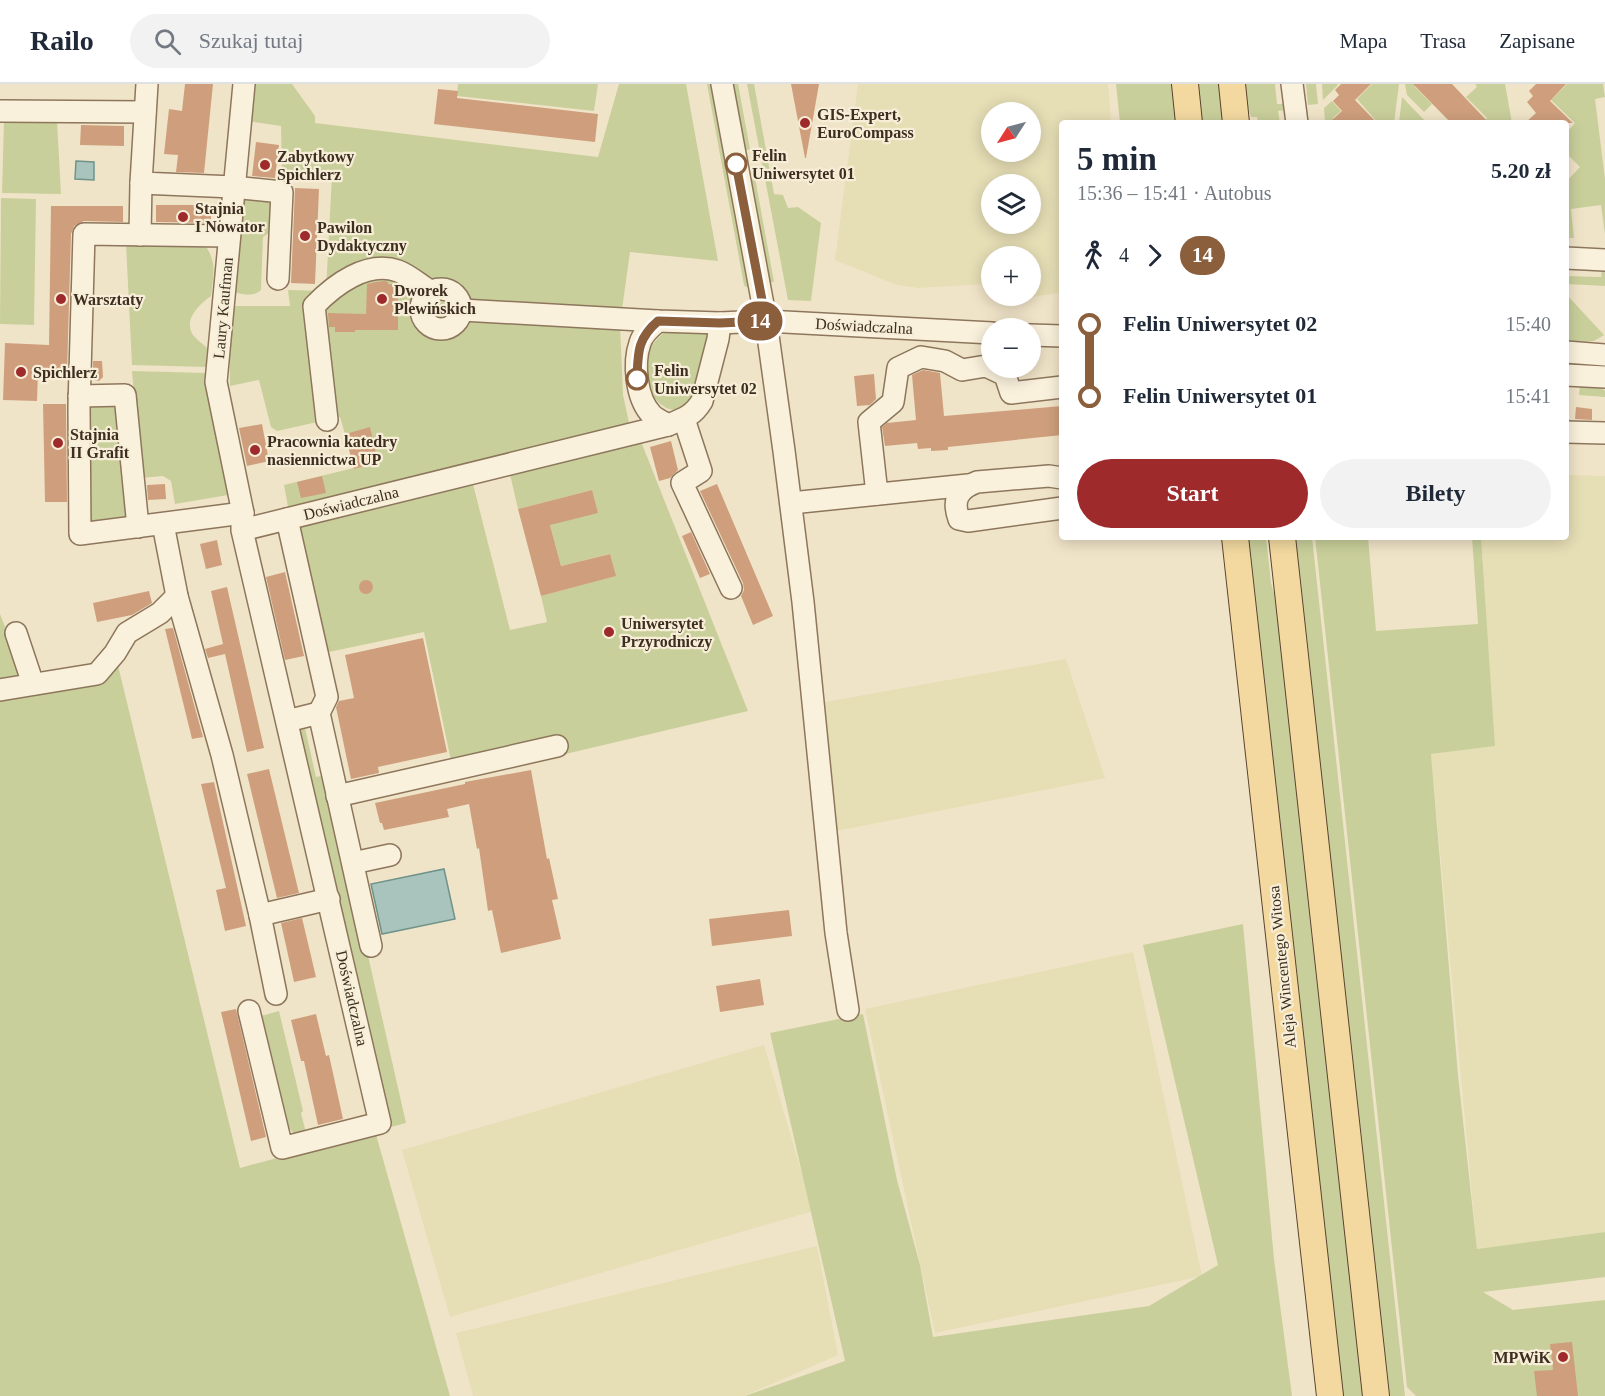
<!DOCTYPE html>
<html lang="pl">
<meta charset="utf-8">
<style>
:root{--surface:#fff;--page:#f2f2f3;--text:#1f2937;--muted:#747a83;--line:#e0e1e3;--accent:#9e2a2b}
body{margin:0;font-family:Georgia,serif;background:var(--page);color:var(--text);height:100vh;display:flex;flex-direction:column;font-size:22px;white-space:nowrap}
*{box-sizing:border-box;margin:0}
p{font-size:20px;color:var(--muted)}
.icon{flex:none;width:33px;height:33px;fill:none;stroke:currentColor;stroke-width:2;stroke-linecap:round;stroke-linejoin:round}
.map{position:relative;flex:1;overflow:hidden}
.sheet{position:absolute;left:1059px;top:36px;width:510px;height:420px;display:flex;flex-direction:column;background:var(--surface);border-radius:6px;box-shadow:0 3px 15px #0003}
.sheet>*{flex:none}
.badge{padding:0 12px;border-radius:20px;font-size:21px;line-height:39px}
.needle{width:39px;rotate:234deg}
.fabs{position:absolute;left:981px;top:18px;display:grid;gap:12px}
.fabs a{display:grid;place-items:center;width:60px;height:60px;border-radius:50%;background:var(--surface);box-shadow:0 3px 15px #0003;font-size:30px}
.map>.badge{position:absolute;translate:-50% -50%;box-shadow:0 0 0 3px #fff}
.legs{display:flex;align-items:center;gap:9px;height:66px;padding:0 18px;font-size:20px}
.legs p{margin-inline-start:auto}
.head{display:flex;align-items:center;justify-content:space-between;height:102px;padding:0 18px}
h1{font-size:33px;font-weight:600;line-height:45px}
.action{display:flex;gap:12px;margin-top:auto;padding:12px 18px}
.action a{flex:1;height:69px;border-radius:36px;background:var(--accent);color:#fff;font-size:24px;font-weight:600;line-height:69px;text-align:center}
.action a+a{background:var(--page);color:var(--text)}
ul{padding:0 18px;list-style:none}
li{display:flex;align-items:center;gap:21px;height:72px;font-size:22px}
li i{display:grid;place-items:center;width:9px;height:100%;margin:0 8px;background:currentColor}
li i::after{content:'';width:15px;height:15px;margin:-8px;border:4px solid;border-radius:50%;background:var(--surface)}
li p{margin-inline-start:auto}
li:first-child i{background:linear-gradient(#0000 50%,currentColor 0)}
li:last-child i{background:linear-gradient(currentColor 50%,#0000 0)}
header{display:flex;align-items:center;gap:36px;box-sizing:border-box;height:84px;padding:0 30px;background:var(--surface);border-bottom:2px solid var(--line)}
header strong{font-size:28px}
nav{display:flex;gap:33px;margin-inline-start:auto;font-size:21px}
.search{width:420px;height:54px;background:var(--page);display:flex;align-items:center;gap:15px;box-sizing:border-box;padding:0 21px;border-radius:33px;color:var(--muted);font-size:22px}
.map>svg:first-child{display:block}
.farmland{fill:#e6deb5;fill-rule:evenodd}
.green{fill:#c9cf9b}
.water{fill:#a9c4bc;stroke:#6f938a;stroke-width:1.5}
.building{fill:#cf9f7d}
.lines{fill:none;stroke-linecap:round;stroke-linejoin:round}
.minor-casing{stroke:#8d765c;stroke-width:24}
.major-casing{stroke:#5b4430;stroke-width:28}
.minor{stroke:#faf1dc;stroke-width:21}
.major{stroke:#f3d9a0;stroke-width:26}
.line-1-casing{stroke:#fff;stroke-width:14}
.line-1{stroke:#8b5e3c;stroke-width:9}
.poi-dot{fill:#9e2a2b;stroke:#f7eed8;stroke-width:2}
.stop-1-dot{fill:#fff;stroke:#8b5e3c;stroke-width:3}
.labels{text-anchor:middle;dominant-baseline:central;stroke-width:4.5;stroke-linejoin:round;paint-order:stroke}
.poi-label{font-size:16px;font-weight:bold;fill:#3d2e20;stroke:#f7eed8;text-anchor:start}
.stop-label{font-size:16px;font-weight:bold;fill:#3d2e20;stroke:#f7eed8;text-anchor:start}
.street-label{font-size:16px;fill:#3d2e20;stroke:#f7eed8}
</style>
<header>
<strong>Railo</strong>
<div class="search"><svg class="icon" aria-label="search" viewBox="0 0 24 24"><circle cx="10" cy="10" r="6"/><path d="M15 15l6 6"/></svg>Szukaj tutaj</div>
<nav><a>Mapa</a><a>Trasa</a><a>Zapisane</a></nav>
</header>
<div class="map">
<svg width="1605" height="1312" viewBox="0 0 1605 1312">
<rect width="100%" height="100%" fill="#f0e4c8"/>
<g class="farmland">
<path d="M858 0H1108L1111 39H1062V208L1022 215 1013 212H1030V172H992L991 203 984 200 919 204 897 201 835 176ZM1030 28V68H992V28ZM992 100H1030V140H992Z"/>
<polygon points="1566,391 1605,392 1605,1148 1477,1165 1431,670 1495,662 1481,453 1566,453"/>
<polygon points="1066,575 1105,694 826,749 814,620"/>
<polygon points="1133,868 1202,1192 935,1249 865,925"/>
<polygon points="764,961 813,1127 450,1233 402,1066"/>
<polygon points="817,1162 838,1271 744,1312 473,1312 456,1249"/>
</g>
<g class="green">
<polygon points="237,0 292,0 315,32 315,39 598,73 619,0 686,0 718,177 630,168 620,240 623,311 630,343 289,428 284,401 378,378 369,344 345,350 340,333 277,347 271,343 259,296 230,302 229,239 232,222 290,222 288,206 326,207 332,91 282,91 281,42 235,35"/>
<polygon points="458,0 598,0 594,27 457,12"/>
<polygon points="707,0 714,0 750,202 746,203 744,201"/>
<polygon points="731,0 738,0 750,65 743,67"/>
<polygon points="747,0 754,0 774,110 783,111 788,124 798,123 821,139 811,217 788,216"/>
<polygon points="1116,0 1174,0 1178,39 1120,39"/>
<polygon points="1194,0 1223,0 1228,39 1202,39"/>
<polygon points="1241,0 1275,0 1277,20 1286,20 1287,26 1278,27 1280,39 1258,39 1257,33 1251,33"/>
<polygon points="1306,0 1316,0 1318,20 1308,21"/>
<polygon points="1322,0 1337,0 1338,1 1323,16"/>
<polygon points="1372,0 1399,0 1394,39 1378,39 1357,15"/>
<polygon points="1405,0 1417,0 1415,3 1432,20 1424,28 1407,11"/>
<polygon points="1475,0 1505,0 1512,39 1482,39 1487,34 1466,13 1477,3"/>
<polygon points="1567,0 1603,0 1605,13 1595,15 1605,95 1605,150 1601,121 1571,125 1574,154 1566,154 1566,98 1580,83 1566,69 1566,49 1575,39 1551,16"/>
<polygon points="1402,13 1427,39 1399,39"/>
<polygon points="1332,17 1341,27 1333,34 1338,39 1325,39 1324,24"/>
<polygon points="4,36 57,37 61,110 2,109"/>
<polygon points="754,88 774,198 767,199 747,89"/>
<polygon points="1,114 36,115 34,241 0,240"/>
<path d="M243 114H271L272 147 263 153 261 206C254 213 241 211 232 207Z"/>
<path d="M126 160H204C218 178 213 191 211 212 200 220 183 235 193 251 197 256 203 260 207 264L206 283 132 281Z"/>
<polygon points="1602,184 1605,184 1605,202 1566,200 1566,192 1601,193"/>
<polygon points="1566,211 1567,211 1604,251 1594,257 1566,259"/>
<path d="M669 244 708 247 709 250C704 273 700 319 675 326 649 324 639 285 650 265 655 256 662 250 669 244Z"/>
<polygon points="132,287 206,289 212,331 228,411 175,420 171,397 163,392 141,394"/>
<polygon points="1580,302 1600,303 1605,307 1605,313 1579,311"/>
<polygon points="117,320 131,434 90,439 84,322"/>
<polygon points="640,355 748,627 455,696 424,548 324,569 295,439 472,396 510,546 547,538 541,512 615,492 609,470 561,482 550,441 592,406 518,425 509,386"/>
<polygon points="1243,453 1266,453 1271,499 1285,548 1366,1312 1337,1312"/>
<polygon points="1289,453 1312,453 1405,1312 1385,1312"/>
<polygon points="1315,453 1368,453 1376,547 1478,540 1472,453 1481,453 1495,662 1431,670 1458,991 1477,1165 1605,1148 1605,1193 1483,1208 1513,1226 1605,1216 1605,1312 1416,1312 1407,1303"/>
<polygon points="0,530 26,596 95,586 114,565 240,1084 375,1047 450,1312 0,1312"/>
<polygon points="293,641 316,641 305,644 316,693 327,691 406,1039 387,1044"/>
<polygon points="1243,840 1274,1175 1292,1312 745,1312 845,1277 770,949 863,930 897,1096 920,1181 933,1253 1149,1222 1218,1181 1143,861"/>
<polygon points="279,927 303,1027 301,1029 307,1053 297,1053 289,1044 261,932"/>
</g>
<g class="water">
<polygon points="76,77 94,78 94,96 75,95"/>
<polygon points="444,785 455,835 382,850 371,800"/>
</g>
<g class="building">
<polygon points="185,0 213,0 204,89 176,88 178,71 164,70 169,25 182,27"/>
<polygon points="791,0 819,0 806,74 805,74"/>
<polygon points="1341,0 1371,0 1355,16 1377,39 1329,39 1342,27 1333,17 1339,11 1335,6"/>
<polygon points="1413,0 1452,0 1489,39 1451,39"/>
<polygon points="1536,0 1566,0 1550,17 1573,39 1525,39 1536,29 1527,18 1533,12 1529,7"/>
<polygon points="438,5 458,7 457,14 598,30 595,58 434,40"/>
<polygon points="81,41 124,42 124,62 80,61"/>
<polygon points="256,58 279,61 275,94 252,92"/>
<polygon points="295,104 319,105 315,200 291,199"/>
<polygon points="156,121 211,121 211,139 156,138"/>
<polygon points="51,122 123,122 123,138 84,137 74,142 71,150 67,289 38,288 37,317 3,316 5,259 49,261"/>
<polygon points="376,198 385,197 388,198 388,200 398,201 398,246 355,246 355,248 335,248 335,243 329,243 328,229 366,230 367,200"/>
<polygon points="93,277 102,277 103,293 99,297 93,296"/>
<polygon points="923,286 940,289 944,332 1062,322 1062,351 948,363 948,366 931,367 931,364 918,365 917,359 885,362 882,343 887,339 916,336 912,291"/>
<polygon points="874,290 876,315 870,321 857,322 854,292"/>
<polygon points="43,320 66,320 67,418 45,418"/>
<polygon points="1576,323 1592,325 1592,336 1575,335"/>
<polygon points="262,340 269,377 247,382 239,344"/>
<polygon points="370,343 378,378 354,385 345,350"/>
<polygon points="671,357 678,386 670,394 659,397 650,363"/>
<polygon points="322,392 326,409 301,414 297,398"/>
<polygon points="165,400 166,415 148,416 147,401"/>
<polygon points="717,400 773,532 753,541 741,512 744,506 743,499 700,407"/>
<polygon points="592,406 598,429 550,441 561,482 610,470 616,492 541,512 518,425"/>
<polygon points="691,448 710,490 700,494 682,452"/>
<polygon points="217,456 222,481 206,485 200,460"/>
<polygon points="285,488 304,572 285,576 266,493"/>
<circle cx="366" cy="503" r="7"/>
<polygon points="227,503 264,664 247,668 225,570 208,574 205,565 223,560 211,507"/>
<polygon points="149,507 152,519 132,531 97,538 93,519"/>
<polygon points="173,544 203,653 192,655 165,545"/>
<polygon points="423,554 447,668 378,683 379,689 351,695 336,623 339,617 354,614 345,571"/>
<polygon points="269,685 299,809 277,814 247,690"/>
<polygon points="531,686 547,775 549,774 558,815 552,816 561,855 501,869 492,826 488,827 479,764 477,765 469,720 447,725 449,733 384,746 382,739 380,739 375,719 465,700 465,698"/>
<polygon points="214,698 246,842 225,847 216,806 226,804 201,700"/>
<polygon points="789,826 792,852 712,862 709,835"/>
<polygon points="302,834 316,893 294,898 281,839"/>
<polygon points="760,895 764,921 720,928 716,902"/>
<polygon points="236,925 266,1053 251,1057 221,928"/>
<polygon points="316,930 326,972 329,971 343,1035 318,1041 304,977 301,977 291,936"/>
<polygon points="1572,1258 1578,1312 1537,1312 1534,1287 1553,1286 1550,1260"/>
</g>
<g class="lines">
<g class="minor-casing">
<g id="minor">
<polyline points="147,0 141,99 233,103 282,108 278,195"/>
<polyline points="722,0 766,237 784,367 803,518 836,849 848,926"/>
<polyline points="1292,0 1297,39"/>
<polyline points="0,27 145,28"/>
<polyline points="140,151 141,99"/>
<polyline points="229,152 84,150 79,323 80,450 243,429"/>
<polyline points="1566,174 1605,176"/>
<circle cx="441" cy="225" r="20"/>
<polyline points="462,226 658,237 720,239 766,237 992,249"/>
<path d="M658 237C651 243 643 249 640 259 633 279 636 315 652 331 656 335 663 338 668 341"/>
<polyline points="1030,251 1062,252"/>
<polyline points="1566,268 1605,271"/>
<polyline points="1566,291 1605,293"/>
<polyline points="79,312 125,311 138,443"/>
<polyline points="684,335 701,387 682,399 731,504"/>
<path d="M327 336 314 222C334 201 367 176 398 187 409 191 420 201 430 207"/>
<polyline points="1566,348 1605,349"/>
<path d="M1062 394 1049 392 977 398C958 405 952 416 959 435L968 437 1062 424"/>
<polyline points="877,410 869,338 893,318 898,284 921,273 945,277 962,286 986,282 1005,291 1011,309 1062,303"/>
<polyline points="791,419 968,401"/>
<polyline points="287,435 327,613 319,629"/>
<polyline points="163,440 177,512 222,671 260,831 329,815"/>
<polyline points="242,443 243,429 216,298 244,0"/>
<polyline points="16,549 33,600"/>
<polyline points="0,606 97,590 115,569 127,549 160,529 177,512"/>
<polyline points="287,637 319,629 371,862"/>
<polyline points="337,712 557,662"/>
<polyline points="353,779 390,771"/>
<polyline points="260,831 276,910"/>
<path d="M249 927 282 1064 380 1039 242 446 668 341C683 335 693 332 702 317L718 255 720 239"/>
</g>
</g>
<g class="major-casing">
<g id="major">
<polyline points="1185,0 1189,39"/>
<polyline points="1232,0 1236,39"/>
<polyline points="1235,453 1330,1312"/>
<polyline points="1282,453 1376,1312"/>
</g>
</g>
<use href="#minor" class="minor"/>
<use href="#major" class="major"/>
</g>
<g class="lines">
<g class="line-1-casing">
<path id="line-1" d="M637 295C638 269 637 255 658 237L720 239 766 237 736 80"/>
</g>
<use href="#line-1" class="line-1"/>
</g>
<g class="poi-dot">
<circle cx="805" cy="39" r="6"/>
<circle cx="265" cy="81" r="6"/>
<circle cx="183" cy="133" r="6"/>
<circle cx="305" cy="152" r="6"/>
<circle cx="61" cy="215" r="6"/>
<circle cx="382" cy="215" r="6"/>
<circle cx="21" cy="288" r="6"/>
<circle cx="58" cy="359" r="6"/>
<circle cx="255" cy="366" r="6"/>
<circle cx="609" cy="548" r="6"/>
<circle cx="1563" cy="1273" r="6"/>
</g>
<g class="stop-1-dot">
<circle cx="736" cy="80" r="10"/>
<circle cx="637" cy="295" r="10"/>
</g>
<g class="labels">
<g class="poi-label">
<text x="817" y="30">GIS-Expert,<tspan x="817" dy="18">EuroCompass</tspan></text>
<text x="277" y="72">Zabytkowy<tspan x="277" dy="18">Spichlerz</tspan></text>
<text x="195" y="124">Stajnia<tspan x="195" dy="18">I Nowator</tspan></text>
<text x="317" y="143">Pawilon<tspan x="317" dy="18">Dydaktyczny</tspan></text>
<text x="394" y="206">Dworek<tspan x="394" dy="18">Plewińskich</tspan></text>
<text x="73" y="215">Warsztaty</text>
<text x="33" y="288">Spichlerz</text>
<text x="70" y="350">Stajnia<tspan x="70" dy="18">II Grafit</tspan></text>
<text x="267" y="357">Pracownia katedry<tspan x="267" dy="18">nasiennictwa UP</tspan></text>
<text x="621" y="539">Uniwersytet<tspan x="621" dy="18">Przyrodniczy</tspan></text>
<text x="1551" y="1273" text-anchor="end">MPWiK</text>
</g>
<g class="stop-label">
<text x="752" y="71">Felin<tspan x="752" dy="18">Uniwersytet 01</tspan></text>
<text x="654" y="286">Felin<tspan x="654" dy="18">Uniwersytet 02</tspan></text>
</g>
<g class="street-label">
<text transform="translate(223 224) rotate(-85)">Laury Kaufman</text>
<text transform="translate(864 242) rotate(3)">Doświadczalna</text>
<text transform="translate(351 419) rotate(-14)">Doświadczalna</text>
<text transform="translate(1282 883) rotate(-96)">Aleja Wincentego Witosa</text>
<text transform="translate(352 914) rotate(77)">Doświadczalna</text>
</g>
</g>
</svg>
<div class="fabs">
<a><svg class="needle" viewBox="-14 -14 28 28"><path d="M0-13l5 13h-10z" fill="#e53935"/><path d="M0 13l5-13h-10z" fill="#747a83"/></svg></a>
<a><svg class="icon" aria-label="layers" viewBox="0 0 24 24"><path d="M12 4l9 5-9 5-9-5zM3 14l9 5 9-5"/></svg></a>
<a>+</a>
<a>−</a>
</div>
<b class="badge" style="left:760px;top:237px;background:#8b5e3c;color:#fff">14</b>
<section class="sheet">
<div class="head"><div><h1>5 min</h1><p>15:36 – 15:41 · Autobus</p></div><b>5.20 zł</b></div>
<div class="legs"><svg class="icon" aria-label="walk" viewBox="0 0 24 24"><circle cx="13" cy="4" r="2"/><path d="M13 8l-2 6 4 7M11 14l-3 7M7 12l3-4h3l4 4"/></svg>4<svg class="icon" aria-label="forward" viewBox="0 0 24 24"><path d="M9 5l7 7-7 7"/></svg><b class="badge" style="background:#8b5e3c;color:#fff">14</b></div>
<ul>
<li><i style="color:#8b5e3c"></i><b>Felin Uniwersytet 02</b><p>15:40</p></li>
<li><i style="color:#8b5e3c"></i><b>Felin Uniwersytet 01</b><p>15:41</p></li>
</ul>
<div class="action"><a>Start</a><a>Bilety</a></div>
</section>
</div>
